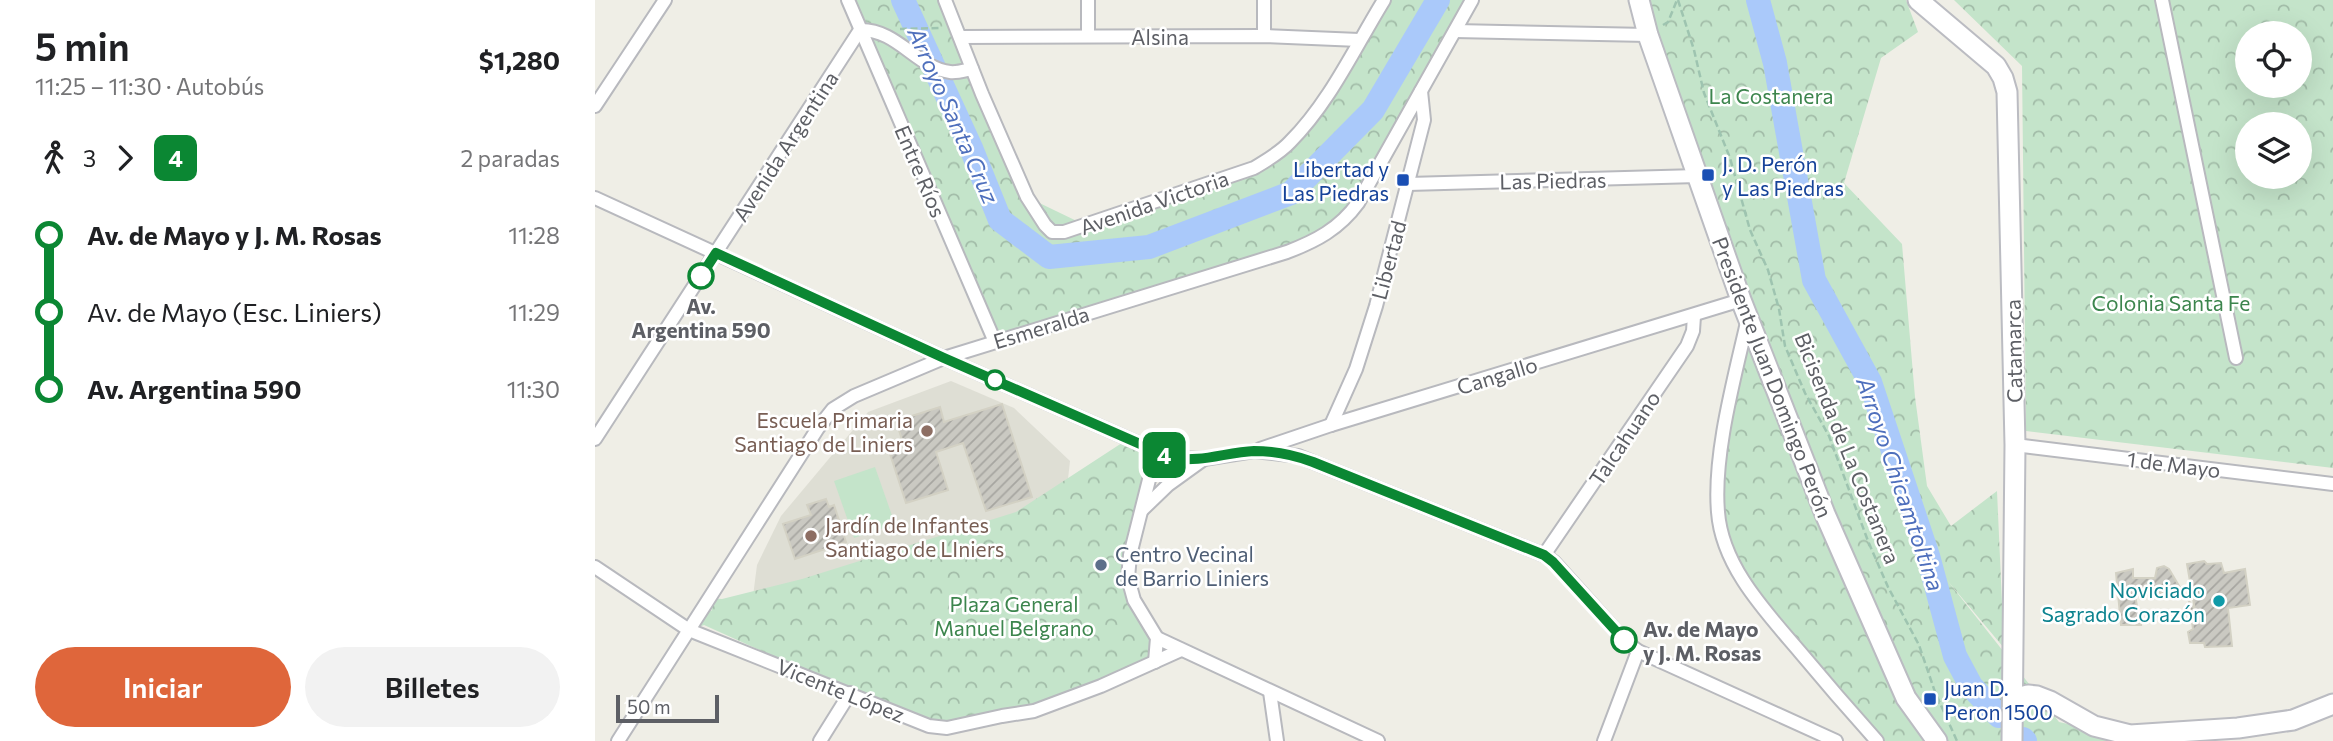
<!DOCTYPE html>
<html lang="es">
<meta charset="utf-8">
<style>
:root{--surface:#fff;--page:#f2f2f2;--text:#202124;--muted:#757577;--accent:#df663b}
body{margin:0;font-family:Commissioner,sans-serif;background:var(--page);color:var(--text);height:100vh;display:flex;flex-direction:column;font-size:26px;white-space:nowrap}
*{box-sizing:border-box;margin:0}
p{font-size:23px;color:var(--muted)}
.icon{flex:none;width:38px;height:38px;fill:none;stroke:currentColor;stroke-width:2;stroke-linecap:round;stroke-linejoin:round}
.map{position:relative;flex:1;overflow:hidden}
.sheet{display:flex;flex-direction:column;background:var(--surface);width:595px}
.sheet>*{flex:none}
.badge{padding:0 14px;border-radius:10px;font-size:24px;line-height:46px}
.tools{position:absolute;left:1640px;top:21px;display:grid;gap:14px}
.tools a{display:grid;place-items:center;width:77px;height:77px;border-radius:50%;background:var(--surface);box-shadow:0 7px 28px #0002;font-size:35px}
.scale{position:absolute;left:21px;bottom:18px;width:103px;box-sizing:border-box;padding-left:7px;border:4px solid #5d5f65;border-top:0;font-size:19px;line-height:24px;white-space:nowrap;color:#5d5f65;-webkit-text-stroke:5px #fff;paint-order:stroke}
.map>.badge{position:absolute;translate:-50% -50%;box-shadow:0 0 0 4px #fff}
.legs{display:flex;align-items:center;gap:10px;height:77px;padding:0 35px;font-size:23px}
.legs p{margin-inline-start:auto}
.headline{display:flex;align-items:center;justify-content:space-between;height:119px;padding:0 35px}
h1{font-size:38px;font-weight:600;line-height:52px}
.cta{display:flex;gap:14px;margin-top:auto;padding:14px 35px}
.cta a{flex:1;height:80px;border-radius:42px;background:var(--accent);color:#fff;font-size:28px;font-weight:600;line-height:80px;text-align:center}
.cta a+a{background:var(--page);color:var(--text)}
ul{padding:0 35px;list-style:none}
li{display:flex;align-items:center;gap:24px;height:77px;font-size:26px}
li i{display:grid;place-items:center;width:10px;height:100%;margin:0 9px;background:currentColor}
li i::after{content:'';width:18px;height:18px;margin:-9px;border:5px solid;border-radius:50%;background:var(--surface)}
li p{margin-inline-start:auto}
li:first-child i{background:linear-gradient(#0000 50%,currentColor 0)}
li:last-child i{background:linear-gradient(currentColor 50%,#0000 0)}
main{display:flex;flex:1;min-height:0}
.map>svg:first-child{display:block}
.education{fill:#deded4}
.grass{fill:#c4e4ca}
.forest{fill:url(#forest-crowns);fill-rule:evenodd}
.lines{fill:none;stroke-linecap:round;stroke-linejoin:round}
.river{stroke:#aac9fa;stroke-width:24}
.building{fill:url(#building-hatch);stroke:#d3d1c4;stroke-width:2}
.street-casing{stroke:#b8b9be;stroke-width:16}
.secondary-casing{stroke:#bbbcc2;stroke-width:23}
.path{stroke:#9ec4b0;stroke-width:2.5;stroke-dasharray:7 3.5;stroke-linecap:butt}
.street{stroke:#fff;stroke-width:12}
.secondary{stroke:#fff;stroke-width:19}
.line-1-casing{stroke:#fff;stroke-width:16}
.line-1{stroke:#0b8733;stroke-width:10}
.transit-dot{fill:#1a4fb4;stroke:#fff;stroke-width:2.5}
.stop-1-dot{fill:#fff;stroke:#0b8733;stroke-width:3.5}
.education-dot{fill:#8d6e63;stroke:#fff;stroke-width:2.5}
.service-dot{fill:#5c6f8a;stroke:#fff;stroke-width:2.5}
.culture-dot{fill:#0f9aa8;stroke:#fff;stroke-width:2.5}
.labels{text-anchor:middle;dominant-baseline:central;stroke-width:5;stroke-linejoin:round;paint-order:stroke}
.street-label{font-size:21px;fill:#5d5f65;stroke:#fff}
.park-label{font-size:21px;fill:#3c854d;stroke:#fff}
.transit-label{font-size:21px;fill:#164399;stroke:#fff;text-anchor:start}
.stop-label{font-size:21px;font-weight:bold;fill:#5d5f65;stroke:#fff}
.education-label{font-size:21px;fill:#785e54;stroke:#fff;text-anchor:end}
.service-label{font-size:21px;fill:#4e5e75;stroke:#fff;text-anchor:start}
.culture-label{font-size:21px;fill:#0d838f;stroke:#fff;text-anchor:end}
.water-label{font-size:23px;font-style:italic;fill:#4e6fbc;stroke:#fff}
</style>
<main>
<section class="sheet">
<div class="headline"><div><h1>5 min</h1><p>11:25 – 11:30 · Autobús</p></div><b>$1,280</b></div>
<div class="legs"><svg class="icon" aria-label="walk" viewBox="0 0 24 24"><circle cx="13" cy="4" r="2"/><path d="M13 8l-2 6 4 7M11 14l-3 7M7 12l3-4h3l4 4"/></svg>3<svg class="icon" aria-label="forward" viewBox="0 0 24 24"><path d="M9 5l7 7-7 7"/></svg><b class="badge" style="background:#0b8733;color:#fff">4</b><p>2 paradas</p></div>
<ul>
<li><i style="color:#0b8733"></i><b>Av. de Mayo y J. M. Rosas</b><p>11:28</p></li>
<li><i style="color:#0b8733"></i><span>Av. de Mayo (Esc. Liniers)</span><p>11:29</p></li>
<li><i style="color:#0b8733"></i><b>Av. Argentina 590</b><p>11:30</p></li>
</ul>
<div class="cta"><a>Iniciar</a><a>Billetes</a></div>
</section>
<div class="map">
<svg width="1738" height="741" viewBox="0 0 1738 741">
<defs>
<pattern id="forest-crowns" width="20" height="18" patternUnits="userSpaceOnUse" patternTransform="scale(1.75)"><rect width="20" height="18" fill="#c4e4ca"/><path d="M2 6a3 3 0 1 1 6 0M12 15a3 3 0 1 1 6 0" fill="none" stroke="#a2bca8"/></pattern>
<pattern id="building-hatch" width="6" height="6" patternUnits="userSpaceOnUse" patternTransform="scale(1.75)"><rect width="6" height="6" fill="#cac9c2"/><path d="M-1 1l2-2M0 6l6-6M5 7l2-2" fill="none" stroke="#a7a6a1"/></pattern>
</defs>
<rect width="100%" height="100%" fill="#efeee6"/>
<polygon class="education" points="356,381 419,408 475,461 471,497 157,604 162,565 186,516 273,412"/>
<polygon class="grass" points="280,467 300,524 259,538 239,481"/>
<g class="forest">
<polygon points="253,0 345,0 432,197 490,225 659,168 695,142 789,0 879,0 763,203 717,243 400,342"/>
<polygon points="1044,0 1311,0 1323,32 1286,58 1249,183 1307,244 1320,397 1332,486 1356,526 1402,491 1409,648 1352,580 1464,722 1482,726 1496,736 1514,736 1515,741 1282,741 1173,613 1127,536 1124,461 1153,318"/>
<path d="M1359 0H1738V468L1431 431 1427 66ZM1652 33H1704V86H1652ZM1652 124H1704V177H1652Z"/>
<polygon points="533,439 561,452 533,578 562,638 560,662 439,711 334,726 109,625 96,630 110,604 117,611 114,598 127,599 207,579 421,512"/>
</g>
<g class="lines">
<g class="river">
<polyline points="308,0 376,148 405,220 454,257 554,247 696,193 778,110 843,0"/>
<polyline points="1163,0 1180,63 1219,280 1275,382 1333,556 1360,656 1376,686 1404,716"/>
<polyline points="1428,739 1430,741"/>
</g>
</g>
<g class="building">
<polygon points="407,404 437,497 391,511 368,443 341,452 353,490 311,503 295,454 310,449 301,421 345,407 349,422"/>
<polygon points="231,499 234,507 239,505 251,542 200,559 188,524 216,515 212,505"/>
<polygon points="1609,561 1612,564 1626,563 1629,573 1650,569 1655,605 1633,608 1637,646 1610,647 1609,643 1595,643 1593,632 1598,629 1594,601 1600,610 1592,564"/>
<polygon points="1569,566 1574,569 1587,591 1540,596 1546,625 1526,625 1521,573 1538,569 1538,578 1560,578 1562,568"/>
</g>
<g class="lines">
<g class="street-casing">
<g id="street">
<polyline points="253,0 400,342"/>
<path d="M350 0 387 94 432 197 450 225 457 232H469L659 168C672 160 685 153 695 142 735 102 760 47 789 0"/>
<polyline points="1567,0 1641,358"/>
<polyline points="860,31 1053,35"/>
<polyline points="493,36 493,0"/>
<polyline points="669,36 669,0"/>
<polyline points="365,37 669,36 764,40"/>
<polyline points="0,106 70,0"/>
<polyline points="813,184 1103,176"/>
<polyline points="0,198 349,358 577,458 609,459 659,451 703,456 949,555 959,562 1029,640 1043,651 1241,741"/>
<path d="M1153 318C1140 376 1118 454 1123 512 1127 567 1172 613 1205 652 1230 682 1256 712 1282 741"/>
<polyline points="736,425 761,369 781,306 829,120 826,91"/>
<path d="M0 439 265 30C302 29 322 68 355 72 362 73 371 70 377 69"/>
<polyline points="1420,445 1738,484"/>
<polyline points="665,449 736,425 1146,300"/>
<polyline points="547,510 573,485 609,459"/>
<polyline points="949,555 1092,346 1098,331 1099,316"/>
<polyline points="0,567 94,630 334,726 352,728 407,716 439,711 506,686 586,650"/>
<polyline points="562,638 783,741"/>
<polyline points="560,662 562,638 539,600 533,578 535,555 561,452"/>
<polyline points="675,692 682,741"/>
<path d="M23 741 223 428 238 409 259 396 349 358 692 252C721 241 744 229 763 203L877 0"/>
<polyline points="225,741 255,693"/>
<polyline points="1009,741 1043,651"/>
</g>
</g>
<g class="secondary-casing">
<g id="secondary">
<polyline points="1044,0 1053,35 1146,300 1230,514 1311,698 1342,741"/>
<polyline points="1323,0 1401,66 1408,78 1412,92 1420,445 1417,741"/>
<polyline points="1418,699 1433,695 1442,696 1455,701 1499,726 1535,735 1643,728 1698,720 1738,704"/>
</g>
</g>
<g class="path">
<polyline points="1083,0 1099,50 1109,93 1135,158 1155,230 1173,270 1184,309 1190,346 1210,393 1234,436 1273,541 1293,587 1324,645 1340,692 1362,741"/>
<polyline points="1068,25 1073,22 1082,0"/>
<polyline points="305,29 347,28"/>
</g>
<use href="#street" class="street"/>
<use href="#secondary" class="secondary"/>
</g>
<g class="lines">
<g class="line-1-casing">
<path id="line-1" d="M106 276 121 253 349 358 577 458C605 463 632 452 659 451 679 451 699 455 718 462L949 555 958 562 1029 640"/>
</g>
<use href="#line-1" class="line-1"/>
</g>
<g class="transit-dot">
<rect x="1106" y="168" width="14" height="14" rx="3.5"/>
<rect x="801" y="173" width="14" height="14" rx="3.5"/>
<rect x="1328" y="692" width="14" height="14" rx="3.5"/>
</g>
<g class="stop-1-dot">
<circle cx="106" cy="276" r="12"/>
<circle cx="400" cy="380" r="9"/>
<circle cx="1029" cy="640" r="12"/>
</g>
<g class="education-dot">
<circle cx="332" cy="431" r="7"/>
<circle cx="216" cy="536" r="7"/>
</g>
<circle class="service-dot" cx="506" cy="565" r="7"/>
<circle class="culture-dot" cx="1624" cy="601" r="7"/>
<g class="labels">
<g class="street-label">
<text x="565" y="36">Alsina</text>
<text transform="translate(190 146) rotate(-57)">Avenida Argentina</text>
<text transform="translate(326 171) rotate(67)">Entre Ríos</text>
<text transform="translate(958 180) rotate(-1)">Las Piedras</text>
<text transform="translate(559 202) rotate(-19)">Avenida Victoria</text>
<text transform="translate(793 260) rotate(-75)">Libertad</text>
<text transform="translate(446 327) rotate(-17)">Esmeralda</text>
<text transform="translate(1418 351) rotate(-91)">Catamarca</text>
<text transform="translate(902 375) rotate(-17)">Cangallo</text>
<text transform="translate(1178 377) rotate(69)">Presidente Juan Domingo Perón</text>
<text transform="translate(1029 438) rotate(-56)">Talcahuano</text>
<text transform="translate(1253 448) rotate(68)">Bicisenda de La Costanera</text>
<text transform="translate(1579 464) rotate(7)">1 de Mayo</text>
<text transform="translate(246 690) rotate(22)">Vicente López</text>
</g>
<g class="park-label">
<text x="1176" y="95">La Costanera</text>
<text x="1576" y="302">Colonia Santa Fe</text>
<text x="419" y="603">Plaza General<tspan x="419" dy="24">Manuel Belgrano</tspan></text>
</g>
<g class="transit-label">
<text x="1127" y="163">J. D. Perón<tspan x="1127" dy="24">y Las Piedras</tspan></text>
<text x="794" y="168" text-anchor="end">Libertad y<tspan x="794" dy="24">Las Piedras</tspan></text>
<text x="1349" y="687">Juan D.<tspan x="1349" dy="24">Peron 1500</tspan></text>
</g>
<g class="stop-label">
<text x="106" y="305">Av.<tspan x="106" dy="24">Argentina 590</tspan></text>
<text x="1048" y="628" text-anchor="start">Av. de Mayo<tspan x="1048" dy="24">y J. M. Rosas</tspan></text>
</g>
<g class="education-label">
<text x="318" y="419">Escuela Primaria<tspan x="318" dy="24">Santiago de Liniers</tspan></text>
<text x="230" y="524" text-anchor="start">Jardín de Infantes<tspan x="230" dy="24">Santiago de LIniers</tspan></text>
</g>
<g class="service-label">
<text x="520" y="553">Centro Vecinal<tspan x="520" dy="24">de Barrio Liniers</tspan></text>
</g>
<g class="culture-label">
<text x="1610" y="589">Noviciado<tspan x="1610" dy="24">Sagrado Corazón</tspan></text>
</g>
<g class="water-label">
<text transform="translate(359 115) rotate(66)">Arroyo Santa Cruz</text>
<text transform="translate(1306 484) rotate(71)">Arroyo Chicamtoltina</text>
</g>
</g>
</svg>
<div class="tools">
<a><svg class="icon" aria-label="locate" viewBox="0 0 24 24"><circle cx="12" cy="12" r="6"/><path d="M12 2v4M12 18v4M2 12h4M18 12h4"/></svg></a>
<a><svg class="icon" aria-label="layers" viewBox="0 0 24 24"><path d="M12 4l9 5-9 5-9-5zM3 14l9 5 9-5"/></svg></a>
</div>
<div class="scale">50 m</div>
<b class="badge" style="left:569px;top:455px;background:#0b8733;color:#fff">4</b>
</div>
</main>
